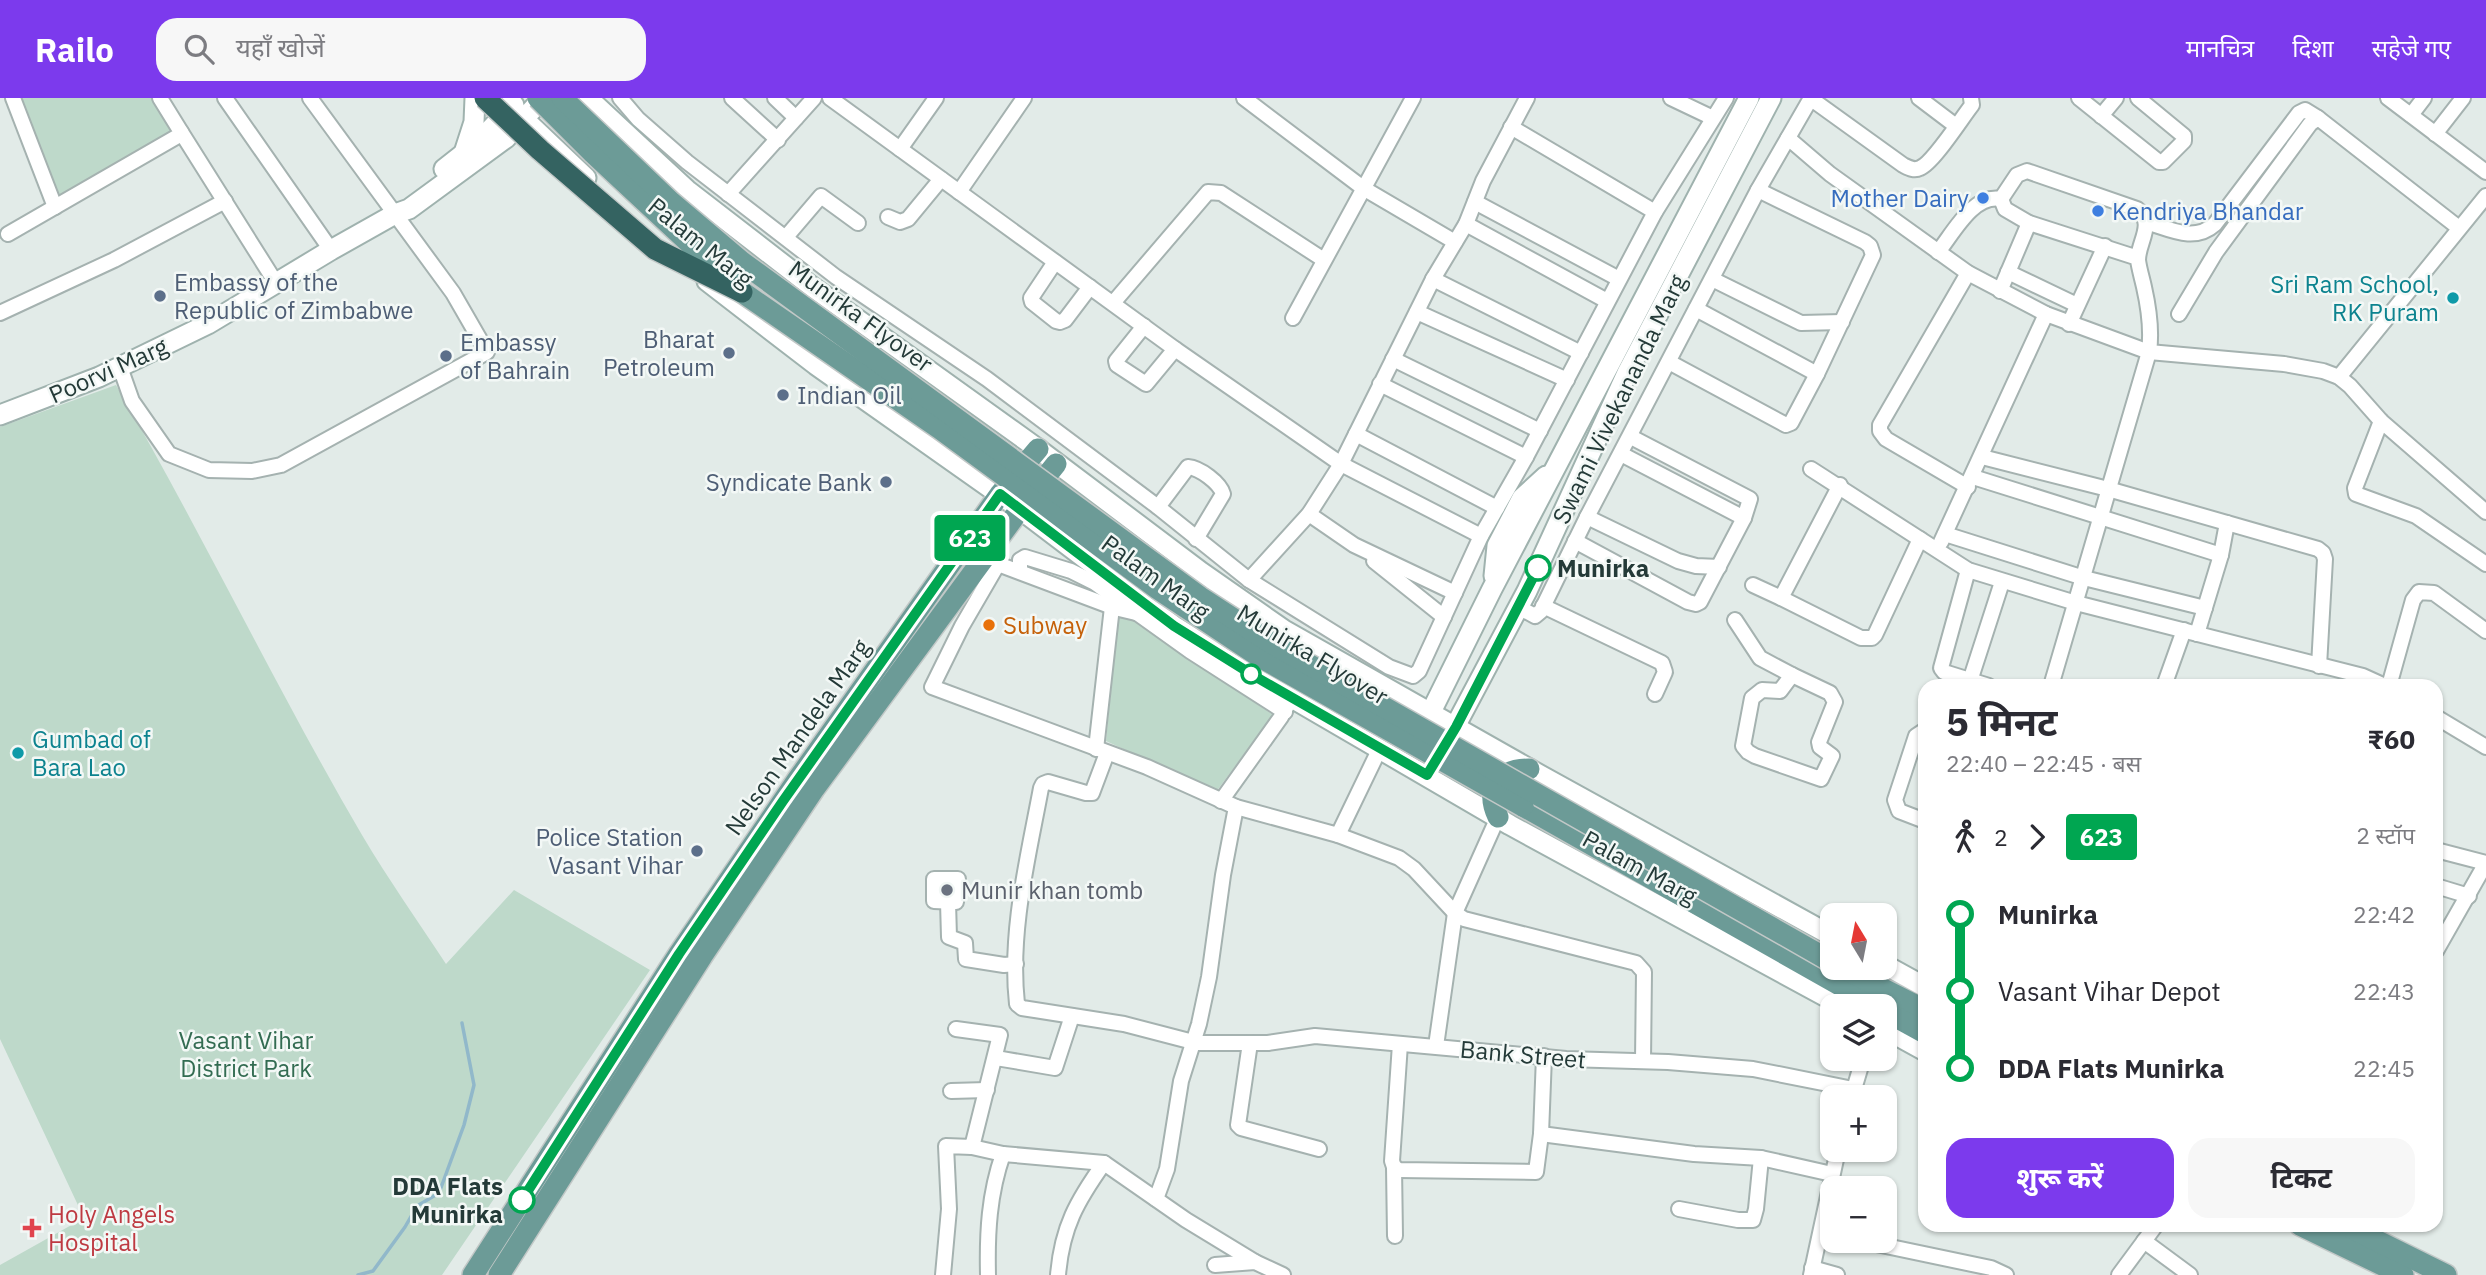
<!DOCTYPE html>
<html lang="hi">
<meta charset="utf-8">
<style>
:root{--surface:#fff;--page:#f7f7f7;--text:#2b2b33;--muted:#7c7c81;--accent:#7c3aed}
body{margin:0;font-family:"IBM Plex Sans","Noto Sans Devanagari",sans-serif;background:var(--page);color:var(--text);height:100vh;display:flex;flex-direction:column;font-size:26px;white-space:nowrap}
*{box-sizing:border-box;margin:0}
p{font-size:23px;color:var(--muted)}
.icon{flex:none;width:38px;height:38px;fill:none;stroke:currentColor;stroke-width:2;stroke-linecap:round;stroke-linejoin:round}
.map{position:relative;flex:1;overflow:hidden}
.sheet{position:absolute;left:1918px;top:581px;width:525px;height:553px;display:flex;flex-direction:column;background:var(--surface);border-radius:21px;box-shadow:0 2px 5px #0004}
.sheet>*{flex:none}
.badge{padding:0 14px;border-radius:5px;font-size:24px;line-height:46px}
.needle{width:46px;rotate:350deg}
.controls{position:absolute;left:1820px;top:805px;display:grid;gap:14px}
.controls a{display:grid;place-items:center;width:77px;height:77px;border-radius:14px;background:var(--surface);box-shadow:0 2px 5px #0004;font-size:35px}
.map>.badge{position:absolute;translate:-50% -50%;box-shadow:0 0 0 4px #fff}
.legs{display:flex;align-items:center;gap:10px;height:77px;padding:0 28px;font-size:23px}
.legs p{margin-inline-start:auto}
.overview{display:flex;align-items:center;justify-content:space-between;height:119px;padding:0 28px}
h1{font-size:38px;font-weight:700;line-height:52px}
.action{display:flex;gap:14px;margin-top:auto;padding:14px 28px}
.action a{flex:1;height:80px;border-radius:21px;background:var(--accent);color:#fff;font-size:28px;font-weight:700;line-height:80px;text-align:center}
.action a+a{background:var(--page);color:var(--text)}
ul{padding:0 28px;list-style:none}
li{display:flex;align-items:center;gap:24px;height:77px;font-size:26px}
li i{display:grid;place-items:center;width:10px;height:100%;margin:0 9px;background:currentColor}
li i::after{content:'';width:18px;height:18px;margin:-9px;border:5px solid;border-radius:50%;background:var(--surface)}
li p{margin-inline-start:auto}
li:first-child i{background:linear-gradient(#0000 50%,currentColor 0)}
li:last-child i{background:linear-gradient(currentColor 50%,#0000 0)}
header{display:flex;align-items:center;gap:42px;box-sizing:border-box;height:98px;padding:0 35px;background:var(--accent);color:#fff}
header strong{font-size:33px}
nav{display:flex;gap:38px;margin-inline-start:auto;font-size:24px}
.search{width:490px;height:63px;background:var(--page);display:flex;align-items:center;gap:18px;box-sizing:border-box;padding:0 24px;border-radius:21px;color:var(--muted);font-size:26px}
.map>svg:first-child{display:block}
.green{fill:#bed9ca}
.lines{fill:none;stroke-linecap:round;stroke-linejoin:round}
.stream{stroke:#91b8ca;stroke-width:3.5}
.street-casing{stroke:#a5b2b0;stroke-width:18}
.secondary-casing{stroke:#9fb2ae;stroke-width:23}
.primary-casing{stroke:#c2c8c7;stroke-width:24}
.street{stroke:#fff;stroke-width:14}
.secondary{stroke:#fff;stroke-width:19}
.primary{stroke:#6c9b97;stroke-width:21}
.primary-bridge-casing{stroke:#c2c8c7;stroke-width:24;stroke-linecap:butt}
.highway-bridge-casing{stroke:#c2c8c7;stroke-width:24;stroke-linecap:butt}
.primary-bridge{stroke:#6c9b97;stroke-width:21}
.highway-bridge{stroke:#346361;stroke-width:21}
.line-1-casing{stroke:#fff;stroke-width:16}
.line-1{stroke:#00a651;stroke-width:10}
.shop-dot{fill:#3f7fe0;stroke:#f3f8f6;stroke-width:2.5}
.service-dot{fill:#5c6f8a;stroke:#f3f8f6;stroke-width:2.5}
.culture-dot{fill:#0f9aa8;stroke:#f3f8f6;stroke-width:2.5}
.stop-1-dot{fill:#fff;stroke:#00a651;stroke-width:3.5}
.food-dot{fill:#e8710a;stroke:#f3f8f6;stroke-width:2.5}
.worship-dot{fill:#6b7280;stroke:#f3f8f6;stroke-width:2.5}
.health-dot{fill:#e0444e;stroke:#f3f8f6;stroke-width:2.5}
.labels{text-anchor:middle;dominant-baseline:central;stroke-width:5;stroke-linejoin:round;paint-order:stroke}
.shop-label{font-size:24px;fill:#366cbe;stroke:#f3f8f6;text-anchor:end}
.street-label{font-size:24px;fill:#243a38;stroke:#f3f8f6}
.service-label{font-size:24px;fill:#4e5e75;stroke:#f3f8f6;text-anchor:start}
.culture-label{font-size:24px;fill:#0d838f;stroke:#f3f8f6;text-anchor:end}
.stop-label{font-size:24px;font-weight:bold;fill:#243a38;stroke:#f3f8f6;text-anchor:start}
.food-label{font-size:24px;fill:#c56008;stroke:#f3f8f6;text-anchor:start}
.worship-label{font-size:24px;fill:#5b616d;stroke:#f3f8f6;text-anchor:start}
.park-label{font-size:24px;fill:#336c52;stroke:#f3f8f6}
.health-label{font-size:24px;fill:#be3a42;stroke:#f3f8f6;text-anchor:start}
</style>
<header>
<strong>Railo</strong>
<div class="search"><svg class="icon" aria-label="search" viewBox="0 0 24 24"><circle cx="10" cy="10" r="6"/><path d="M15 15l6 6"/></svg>यहाँ खोजें</div>
<nav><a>मानचित्र</a><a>दिशा</a><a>सहेजे गए</a></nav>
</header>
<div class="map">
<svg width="2486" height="1177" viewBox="0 0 2486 1177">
<rect width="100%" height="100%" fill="#e2ebe8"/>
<g class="green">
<polygon points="18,0 155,0 177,32 57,102"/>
<path d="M116 287C202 435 276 590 362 737 388 781 418 823 446 866L514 792 650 872 442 1177H0V1167L84 1120 0 941V329Z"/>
<polygon points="1118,519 1138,524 1273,617 1216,694 1106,643"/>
</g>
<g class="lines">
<polyline class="stream" points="358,1177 373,1173 405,1129 417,1108 439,1095 464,1027 474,987 462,925"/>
<g class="street-casing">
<g id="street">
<polyline points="13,0 55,109"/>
<polyline points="225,0 331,152"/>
<polyline points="620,0 638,21 687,64 836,179 987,281 1158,409 1249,482 1389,569 1413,578 1419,573 1481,438 1526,359 1655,114 1726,0"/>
<polyline points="732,0 778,42"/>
<polyline points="775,0 796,20"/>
<polyline points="830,0 1175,251 1341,366 1481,438"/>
<polyline points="1244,0 1363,90 1455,144"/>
<polyline points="1671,0 1713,20"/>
<path d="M1810 0 1903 67C1909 70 1914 73 1920 70 1933 65 1961 21 1972 7L1971 0"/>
<polyline points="1919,0 1956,28"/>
<polyline points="2079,0 2159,64 2163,64 2184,43 2184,38 2138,0"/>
<polyline points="2388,0 2486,74"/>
<polyline points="2411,17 2424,0"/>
<polyline points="2101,18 2116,0"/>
<polyline points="1511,29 1655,114"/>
<polyline points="181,34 276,185"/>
<polyline points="2435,36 2463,0"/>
<polyline points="1788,40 1830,76 1968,175 2046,216 2149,254 2284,266 2323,273 2339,279 2350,288 2381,323 2486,414"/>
<polyline points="900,51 936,0"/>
<polyline points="959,94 1024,0"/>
<polyline points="728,96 814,0"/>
<polyline points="1475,104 1619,181"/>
<polyline points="888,119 900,124 908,121 941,81"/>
<path d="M2146 124C2170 131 2194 145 2215 126L2299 15 2305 12 2318 20"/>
<polyline points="1466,126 1607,203"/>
<polyline points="8,136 178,38 181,34 160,0"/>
<polyline points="786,139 821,98 858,125"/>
<path d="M1938 154C1954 134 1973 96 2001 101"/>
<polyline points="1055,164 1031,200 1032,204 1056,223 1060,224 1065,222 1090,189"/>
<polyline points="2008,174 2077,207"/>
<polyline points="1968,175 1880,327 1880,333 1886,341 1968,389"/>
<polyline points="1433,181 1581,255"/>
<polyline points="1712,181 1801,225 1842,224"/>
<polyline points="2000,193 2029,125"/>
<polyline points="1113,205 1208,94 1221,95 1324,162"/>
<polyline points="1696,211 1817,276"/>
<polyline points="1417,214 1567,282"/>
<polyline points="0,215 114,162 225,103"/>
<polyline points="2179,216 2216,154 2310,26 2318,20 2459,130"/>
<polyline points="1293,220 1413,0"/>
<polyline points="2069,226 2105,148"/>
<polyline points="1144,228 1116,263 1117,267 1146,286 1175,251"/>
<polyline points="1393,261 1540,333"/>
<polyline points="1669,264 1786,327 1791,325 1817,276 1873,157 1870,148 1865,144 1758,92"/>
<polyline points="120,269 132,303 169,356 209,372 252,373 281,367 487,254 453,195 310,0"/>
<polyline points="2339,279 2486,98"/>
<polyline points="1380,286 1526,359"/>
<polyline points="2381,323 2355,390 2356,396 2416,418 2486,466"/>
<polyline points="1356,336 1497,410"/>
<polyline points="1621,356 1744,420"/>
<polyline points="1982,359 2108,391 2318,451 2323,455 2325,461 2319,568"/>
<polyline points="1811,371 1968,472 2076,505 2363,578 2385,588"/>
<polyline points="1973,379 2221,457"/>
<polyline points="1840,387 1781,500 1861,540 1872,540 1875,537 1920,441"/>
<path d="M1158 409 1188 369C1200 370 1220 385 1223 396L1196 441"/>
<polyline points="1309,416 1354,447 1455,495"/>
<polyline points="1587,419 1678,463 1696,468 1719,469"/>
<polyline points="1945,436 2084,480 2205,510"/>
<polyline points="1575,443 1688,504 1696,506 1700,504 1744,420 1750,401 1631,339"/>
<polyline points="1941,444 2046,216"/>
<polyline points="1374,463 1444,519"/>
<polyline points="1968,472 1941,570 1944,574 1989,588"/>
<polyline points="1020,473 1020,462 1025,459 1071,473 1095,485 1190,553 1285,614"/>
<polyline points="1249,482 1309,416 1341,366 1433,181 1466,126 1483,83 1527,0"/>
<polyline points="1753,487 1781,500"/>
<polyline points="1543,508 1662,565 1665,574 1655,596"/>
<polyline points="1518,509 1535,518 1541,513 1587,419 1758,92 1811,0"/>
<polyline points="1136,515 1115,510 998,466 962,528 932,589 1147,669 1236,709 1338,737 1399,760 1414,771 1455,815 1464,821 1636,865 1644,874 1643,963"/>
<polyline points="1735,522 1760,560 1792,577"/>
<polyline points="2197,536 2221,457 2227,425"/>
<polygon points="1792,577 1830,595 1835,604 1819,644 1820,649 1832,658 1821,681 1755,658 1748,654 1743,648 1752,600 1762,592 1780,593"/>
<polyline points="1970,583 2002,484"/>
<path d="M2051 588 2149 254C2152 232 2149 211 2144 189 2142 180 2139 170 2138 162 2138 144 2156 125 2137 111L2027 73 2017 77 2001 101 2005 111 2029 125 2138 160"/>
<polyline points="2164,588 2184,532"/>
<polyline points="2389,588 2413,502 2419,494 2434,495 2486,533"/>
<polyline points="2436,619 2486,649"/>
<polyline points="1925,632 1916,638 1895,702 1899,713 1925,723"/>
<polyline points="1096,651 1112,509"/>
<path d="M1107 655 1092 695H1086L1048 684 1043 686 1041 690C1028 760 1009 834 1017 906L1022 910 1124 926 1197 945H1268L1315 938 1566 961 1668 964 1753 971 1853 991"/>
<polyline points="1221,703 1281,619 1288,606"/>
<polyline points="1338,737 1380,650"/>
<polyline points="2436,752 2486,765 2436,853"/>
<polygon points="934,781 958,781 956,804 934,803"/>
<polyline points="2436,788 2469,798"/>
<polyline points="948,804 949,839 965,845 966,861 1004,867 1016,866"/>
<polyline points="1250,945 1238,1027 1241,1030 1319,1051"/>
<polyline points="1436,948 1455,815 1498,719"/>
<polyline points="996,960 1055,970 1072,918"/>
<polyline points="951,993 987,992"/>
<polyline points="1852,998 1863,961"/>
<polyline points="1541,1036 1694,1056 1761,1060 1832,1076"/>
<polyline points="972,1049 1003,1056 1104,1065 1186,1122 1255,1164"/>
<polyline points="1394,1069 1399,1072 1536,1074 1541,1036 1544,958"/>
<polyline points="1156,1101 1167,1071 1181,983 1199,926 1209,879 1223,777 1236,709"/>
<polyline points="1679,1111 1738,1122 1753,1122 1756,1111 1761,1060"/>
<polyline points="1395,1138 1394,1069 1392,1063 1400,946"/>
<polyline points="1862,1143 1991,1170 2006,1177"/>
<polyline points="2144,1143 2190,1177"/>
<polyline points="1215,1167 1255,1164 1283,1177"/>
<polyline points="1812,1170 1837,1177"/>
<polyline points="943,1177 949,1111 946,1048 972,1049 1000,937 956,931"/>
<path d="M988 1177C987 1135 989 1096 1003 1056"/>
<path d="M1058 1177C1062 1129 1077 1103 1104 1065"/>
<polyline points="1811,1177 1838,1052"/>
<polyline points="2119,1177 2156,1127"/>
</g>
</g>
<g class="secondary-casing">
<g id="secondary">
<polyline points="502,0 586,80"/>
<polyline points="588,0 687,92 811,188 1038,351 1201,474 1284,532 1540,677 1832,838"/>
<polyline points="464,55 474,24 475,0"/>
<polyline points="444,71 477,45 514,7"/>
<polyline points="707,183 816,267 1020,411 1174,528 1256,579 1510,727 1843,908"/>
<polyline points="0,317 99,279 208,226 331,152 395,116 409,111 506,40 543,0"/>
<polyline points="1494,478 1497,448 1522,400 1546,378"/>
<polyline points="1425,626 1492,491 1749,0"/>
<polyline points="1449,640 1527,493 1627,275 1771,0"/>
<polyline points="1885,867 1925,889"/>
<polyline points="1885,931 1925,953"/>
</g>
</g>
<g class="primary-casing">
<g id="primary">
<polyline points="1523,708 1877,908"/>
<path d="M1498 719C1485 692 1498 671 1529 671"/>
<polyline points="1842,870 1925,912"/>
<polyline points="1885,913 1925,935"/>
<polyline points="2300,1127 2403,1177"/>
<polyline points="2345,1127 2446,1177"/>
<polyline points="473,1177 679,856 798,681 1000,396 1038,351"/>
<polyline points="499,1177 702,858 814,691 1020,411 1056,366"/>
</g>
</g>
<use href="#street" class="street"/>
<use href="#secondary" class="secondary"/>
<use href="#primary" class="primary"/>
<g class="primary-bridge-casing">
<g id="primary-bridge">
<polyline points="538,0 593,55 742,194 939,330 1158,491 1260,559 1523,708"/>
<polyline points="562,0 671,104 742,164 1200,499 1271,545 1832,864"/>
</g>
</g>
<g class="highway-bridge-casing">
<polyline id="highway-bridge" points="485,0 540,52 655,151 742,194"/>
</g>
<use href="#primary-bridge" class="primary-bridge"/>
<use href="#highway-bridge" class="highway-bridge"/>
</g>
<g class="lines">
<g class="line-1-casing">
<polyline id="line-1" points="522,1102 679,856 783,703 1000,396 1174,528 1256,579 1427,677 1456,629 1538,470"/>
</g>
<use href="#line-1" class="line-1"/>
</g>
<g class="shop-dot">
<circle cx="1983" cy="100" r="7"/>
<circle cx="2098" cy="113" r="7"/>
</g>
<g class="service-dot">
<circle cx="160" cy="198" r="7"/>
<circle cx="729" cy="255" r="7"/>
<circle cx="446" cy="258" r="7"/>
<circle cx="783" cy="297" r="7"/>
<circle cx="886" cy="384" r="7"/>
<circle cx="697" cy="753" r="7"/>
</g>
<g class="culture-dot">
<circle cx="2453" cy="200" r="7"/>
<circle cx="18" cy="655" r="7"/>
</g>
<g class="stop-1-dot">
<circle cx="1538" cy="470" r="12"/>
<circle cx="1251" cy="576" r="9"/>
<circle cx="522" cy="1102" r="12"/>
</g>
<circle class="food-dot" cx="989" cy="527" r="7"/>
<circle class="worship-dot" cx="947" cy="792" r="7"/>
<path class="health-dot" d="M28.5 1119.5h7v7h7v7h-7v7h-7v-7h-7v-7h7z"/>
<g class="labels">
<g class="shop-label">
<text x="1969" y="100">Mother Dairy</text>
<text x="2112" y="113" text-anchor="start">Kendriya Bhandar</text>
</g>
<g class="street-label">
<text transform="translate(701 144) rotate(39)">Palam Marg</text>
<text transform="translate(861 218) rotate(36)">Munirka Flyover</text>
<text transform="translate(108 272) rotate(-24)">Poorvi Marg</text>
<text transform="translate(1619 301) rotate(-64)">Swami Vivekananda Marg</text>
<text transform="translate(1156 479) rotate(36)">Palam Marg</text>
<text transform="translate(1313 556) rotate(31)">Munirka Flyover</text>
<text transform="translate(797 639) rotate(-55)">Nelson Mandela Marg</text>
<text transform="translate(1640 769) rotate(29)">Palam Marg</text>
<text transform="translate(1523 956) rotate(5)">Bank Street</text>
</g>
<g class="service-label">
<text x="174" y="184">Embassy of the<tspan x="174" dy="28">Republic of Zimbabwe</tspan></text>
<text x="715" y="241" text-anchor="end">Bharat<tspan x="715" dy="28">Petroleum</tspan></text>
<text x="460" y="244">Embassy<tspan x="460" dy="28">of Bahrain</tspan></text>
<text x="797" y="297">Indian Oil</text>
<text x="872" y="384" text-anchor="end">Syndicate Bank</text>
<text x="683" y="739" text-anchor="end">Police Station<tspan x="683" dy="28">Vasant Vihar</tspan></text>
</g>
<g class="culture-label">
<text x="2439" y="186">Sri Ram School,<tspan x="2439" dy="28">RK Puram</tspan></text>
<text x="32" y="641" text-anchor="start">Gumbad of<tspan x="32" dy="28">Bara Lao</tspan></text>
</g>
<g class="stop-label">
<text x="1557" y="470">Munirka</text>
<text x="503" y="1088" text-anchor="end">DDA Flats<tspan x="503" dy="28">Munirka</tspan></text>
</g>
<g class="food-label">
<text x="1003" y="527">Subway</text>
</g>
<g class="worship-label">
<text x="961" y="792">Munir khan tomb</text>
</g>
<g class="park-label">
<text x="246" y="942">Vasant Vihar<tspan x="246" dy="28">District Park</tspan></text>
</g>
<g class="health-label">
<text x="48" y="1116">Holy Angels<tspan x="48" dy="28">Hospital</tspan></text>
</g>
</g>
</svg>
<div class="controls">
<a><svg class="needle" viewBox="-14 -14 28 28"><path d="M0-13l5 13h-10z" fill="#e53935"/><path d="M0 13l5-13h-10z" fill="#7c7c81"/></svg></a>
<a><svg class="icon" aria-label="layers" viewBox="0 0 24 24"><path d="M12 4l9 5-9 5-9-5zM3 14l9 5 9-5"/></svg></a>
<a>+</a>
<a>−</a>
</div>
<b class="badge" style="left:970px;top:440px;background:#00a651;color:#fff">623</b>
<section class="sheet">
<div class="overview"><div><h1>5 मिनट</h1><p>22:40 – 22:45 · बस</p></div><b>₹60</b></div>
<div class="legs"><svg class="icon" aria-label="walk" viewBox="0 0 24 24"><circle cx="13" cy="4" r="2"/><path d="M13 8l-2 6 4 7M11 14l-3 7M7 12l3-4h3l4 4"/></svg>2<svg class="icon" aria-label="forward" viewBox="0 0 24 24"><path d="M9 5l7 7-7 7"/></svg><b class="badge" style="background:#00a651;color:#fff">623</b><p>2 स्टॉप</p></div>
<ul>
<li><i style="color:#00a651"></i><b>Munirka</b><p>22:42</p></li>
<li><i style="color:#00a651"></i><span>Vasant Vihar Depot</span><p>22:43</p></li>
<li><i style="color:#00a651"></i><b>DDA Flats Munirka</b><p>22:45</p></li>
</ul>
<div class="action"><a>शुरू करें</a><a>टिकट</a></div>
</section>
</div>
